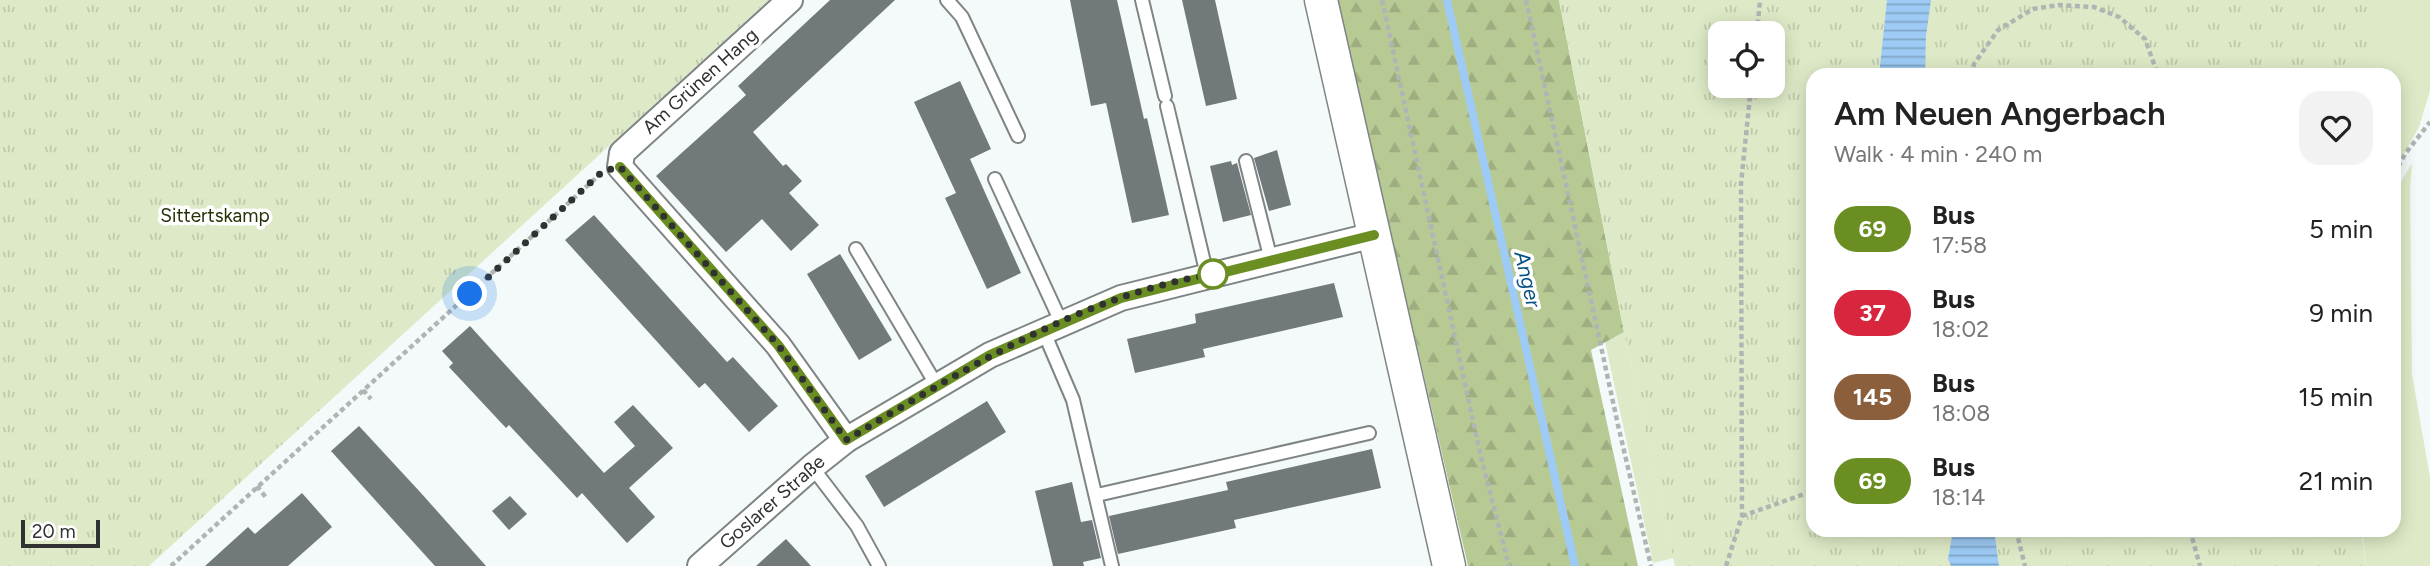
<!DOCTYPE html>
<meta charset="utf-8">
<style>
:root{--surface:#fff;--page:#f2f2f2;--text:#222;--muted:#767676}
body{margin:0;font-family:Figtree,sans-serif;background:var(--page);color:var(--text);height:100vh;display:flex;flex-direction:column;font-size:26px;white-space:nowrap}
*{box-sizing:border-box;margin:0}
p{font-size:23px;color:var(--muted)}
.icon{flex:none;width:38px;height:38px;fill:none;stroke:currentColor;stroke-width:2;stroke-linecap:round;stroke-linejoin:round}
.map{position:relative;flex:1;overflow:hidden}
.sheet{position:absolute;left:1806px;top:68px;width:595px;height:469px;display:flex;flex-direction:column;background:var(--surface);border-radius:21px;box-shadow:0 4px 18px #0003}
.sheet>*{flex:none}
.badge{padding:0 14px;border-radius:23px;font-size:24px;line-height:46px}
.tools{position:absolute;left:1708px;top:21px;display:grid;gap:14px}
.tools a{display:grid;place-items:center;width:77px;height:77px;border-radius:14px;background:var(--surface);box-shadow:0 4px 18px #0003;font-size:35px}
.scale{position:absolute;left:21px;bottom:18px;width:79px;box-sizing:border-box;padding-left:7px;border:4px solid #2f3231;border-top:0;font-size:19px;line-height:24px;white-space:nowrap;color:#2f3231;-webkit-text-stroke:5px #fff;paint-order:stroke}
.you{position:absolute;width:35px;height:35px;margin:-18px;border:5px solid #fff;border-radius:50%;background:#1a73e8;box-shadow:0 0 0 10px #1a73e833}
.map>.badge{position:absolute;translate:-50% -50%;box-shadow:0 0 0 4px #fff}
.round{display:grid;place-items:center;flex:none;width:74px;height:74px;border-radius:21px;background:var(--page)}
.summary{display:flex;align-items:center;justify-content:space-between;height:119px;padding:0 28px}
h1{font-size:33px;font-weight:600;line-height:52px}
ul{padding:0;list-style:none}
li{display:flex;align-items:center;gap:21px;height:84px;padding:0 28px}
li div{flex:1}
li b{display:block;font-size:26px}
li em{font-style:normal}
li .badge{min-width:77px;font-weight:700;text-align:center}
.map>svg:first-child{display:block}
.grass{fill:#deeac7}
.forest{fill:url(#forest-firs)}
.park{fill:url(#park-tufts);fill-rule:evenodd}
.water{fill:url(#water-rules)}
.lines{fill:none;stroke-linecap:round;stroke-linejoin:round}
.stream{stroke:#9dcbf5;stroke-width:8}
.building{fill:#72797b}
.service-casing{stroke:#7e8584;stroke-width:16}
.minor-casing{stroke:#7e8584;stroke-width:28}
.tertiary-casing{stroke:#7e8584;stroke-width:35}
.path{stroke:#b0b5b4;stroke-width:4.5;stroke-dasharray:5 3.5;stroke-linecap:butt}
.service{stroke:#fff;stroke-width:12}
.minor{stroke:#fff;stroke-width:24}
.tertiary{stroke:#fff;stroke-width:32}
.line-casing{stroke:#fff;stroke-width:16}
.line{stroke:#6b8e23;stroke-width:10}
.walk{stroke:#2f3231;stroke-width:7;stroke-dasharray:0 12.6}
.stop-dot{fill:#fff;stroke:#6b8e23;stroke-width:3.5}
.labels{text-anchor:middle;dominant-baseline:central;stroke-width:7;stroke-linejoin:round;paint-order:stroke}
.street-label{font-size:19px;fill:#2f3231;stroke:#fff}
.park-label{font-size:19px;fill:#263208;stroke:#fff}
.water-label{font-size:21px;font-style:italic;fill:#075284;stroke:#fff}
</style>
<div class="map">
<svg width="2430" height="566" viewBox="0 0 2430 566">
<defs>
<pattern id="forest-firs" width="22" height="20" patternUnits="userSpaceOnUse" patternTransform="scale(1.75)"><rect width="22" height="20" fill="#b8ca94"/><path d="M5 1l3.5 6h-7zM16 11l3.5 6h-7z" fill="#9eae80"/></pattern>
<pattern id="park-tufts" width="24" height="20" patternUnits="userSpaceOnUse" patternTransform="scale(1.75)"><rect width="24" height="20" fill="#deeac7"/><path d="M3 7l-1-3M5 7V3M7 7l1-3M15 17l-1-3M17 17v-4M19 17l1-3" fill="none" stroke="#bfc9ab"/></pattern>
<pattern id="water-rules" width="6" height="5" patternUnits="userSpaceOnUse" patternTransform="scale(1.75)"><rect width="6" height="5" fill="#9dcbf5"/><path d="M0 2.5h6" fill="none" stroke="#80a5c7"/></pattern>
</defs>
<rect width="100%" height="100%" fill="#f3faf9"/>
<g class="grass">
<polygon points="1931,0 2430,0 2430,91 2419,127 2394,171 2394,75 1925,75"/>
<polygon points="2412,163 2410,189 2412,374 2430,477 2430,566 2366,566 2362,530 2394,530 2394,194"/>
<polygon points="1624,332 1674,558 1653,563 1605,342"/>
</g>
<polygon class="forest" points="1337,0 1559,0 1624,332 1591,350 1638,566 1468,566"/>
<g class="park">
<polygon points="0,0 769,0 149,566 0,566"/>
<path d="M1559 0H2380L2363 75H1813V530H2361L2366 566H1675L1624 332ZM1720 33H1773V86H1720Z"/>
</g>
<g class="water">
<polygon points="1887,0 1931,0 1926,36 1925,75 1879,75"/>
<polygon points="1953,530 1994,530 1999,566 1951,566 1948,559"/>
</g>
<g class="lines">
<polyline class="stream" points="1447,0 1575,566"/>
</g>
<g class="building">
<polygon points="830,0 895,0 753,132 783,166 786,164 802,181 789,193 819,225 791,251 762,219 726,252 656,176 746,95 738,86"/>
<polygon points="1070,0 1117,0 1144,119 1147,118 1169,215 1132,223 1106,103 1091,106"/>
<polygon points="1182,0 1215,0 1237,99 1206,106"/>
<polygon points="960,81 991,149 970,159 1021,273 987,289 945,198 956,193 914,102"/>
<polygon points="1277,150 1291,205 1269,211 1254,158"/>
<polygon points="1231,161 1232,165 1237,163 1251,215 1223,222 1210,166"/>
<polygon points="594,215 727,362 733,357 778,406 749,432 705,383 699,388 565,240"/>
<polygon points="840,254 892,340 859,360 807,274"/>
<polygon points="1334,283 1343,317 1203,349 1205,357 1135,373 1127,339 1196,323 1195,314"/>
<polygon points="470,326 604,473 635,446 614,422 633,405 673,448 629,488 655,517 627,543 582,493 577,498 509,425 506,428 449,367 453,363 442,351"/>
<polygon points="987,401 1006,432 884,507 865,476"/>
<polygon points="359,426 421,493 486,566 435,566 376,501 331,451"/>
<polygon points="1372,449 1381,488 1234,520 1236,528 1118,554 1109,516 1228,490 1226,482"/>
<polygon points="1072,482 1081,522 1092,520 1101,558 1083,562 1084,566 1053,566 1035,491"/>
<polygon points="302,493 332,527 288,566 205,566 248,527 255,534"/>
<polygon points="510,496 527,514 509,530 492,511"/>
<polygon points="786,539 811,566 756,566"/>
</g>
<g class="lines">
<g class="service-casing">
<g id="service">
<polyline points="947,0 962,17 1018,136"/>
<polyline points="1142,0 1165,96"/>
<polyline points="1167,106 1207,275"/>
<polyline points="1246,161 1271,260"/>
<polyline points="995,179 1061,322"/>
<polyline points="856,249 937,386"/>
<polyline points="1043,330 1073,400 1112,566"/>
<polyline points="812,467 857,526 879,566"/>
<polyline points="1097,495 1369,433"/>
</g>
</g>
<g class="minor-casing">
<g id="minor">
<polyline points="790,0 622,153 620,167 778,345 846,440"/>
<polyline points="700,566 812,467 846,440 990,355 1121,298 1374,235"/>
</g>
</g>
<g class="tertiary-casing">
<polyline id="tertiary" points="1321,0 1449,566"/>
</g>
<g class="path">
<polyline points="1382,0 1480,453 1509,566"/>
<polyline points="1526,0 1618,425 1651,566"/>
<polyline points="1757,33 1760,0"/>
<polyline points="1971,75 1974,64 1998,30 2033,9 2059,5 2094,7 2119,17 2145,39 2158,75"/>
<polyline points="2394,174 2405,154 2430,122"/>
<polyline points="470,294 476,301"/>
<polyline points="363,390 371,399"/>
<polyline points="257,486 267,499"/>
<polyline points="1742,516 1813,491"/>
<polyline points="2016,530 2025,566"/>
<polyline points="2190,530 2200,566"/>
<polyline points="171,566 597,177"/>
<polyline points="1726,566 1742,516 1741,184 1751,86"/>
</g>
<use href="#service" class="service"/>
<use href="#minor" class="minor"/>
<use href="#tertiary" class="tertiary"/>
</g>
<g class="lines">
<g class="line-casing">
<polyline id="line" points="620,167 778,345 846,440 990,355 1121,298 1374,235"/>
</g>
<use href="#line" class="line"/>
<path class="walk" d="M470 294 603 171 620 167 778 345 846 440C961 372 1079 296 1213 274"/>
</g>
<circle class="stop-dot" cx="1213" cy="274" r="14"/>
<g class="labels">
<g class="street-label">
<text transform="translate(700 81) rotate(-42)">Am Grünen Hang</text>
<text transform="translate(772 502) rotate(-41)">Goslarer Straße</text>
</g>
<g class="park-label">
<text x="215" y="215">Sittertskamp</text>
</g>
<g class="water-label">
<text transform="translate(1528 279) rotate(77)">Anger</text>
</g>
</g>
</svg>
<div class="tools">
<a><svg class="icon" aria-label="locate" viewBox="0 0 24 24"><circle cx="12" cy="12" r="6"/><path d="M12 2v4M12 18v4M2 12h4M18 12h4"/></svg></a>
</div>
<div class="scale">20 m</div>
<div class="you" style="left:470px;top:294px"></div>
<section class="sheet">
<div class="summary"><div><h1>Am Neuen Angerbach</h1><p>Walk · 4 min · 240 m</p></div><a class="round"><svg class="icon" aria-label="heart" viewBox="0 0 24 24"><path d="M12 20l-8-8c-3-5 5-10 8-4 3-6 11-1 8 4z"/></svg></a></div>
<ul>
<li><span class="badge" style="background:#6b8e23;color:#fff">69</span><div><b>Bus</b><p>17:58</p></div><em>5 min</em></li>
<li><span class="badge" style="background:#d7263d;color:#fff">37</span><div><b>Bus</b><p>18:02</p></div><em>9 min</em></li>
<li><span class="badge" style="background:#8b5e3c;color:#fff">145</span><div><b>Bus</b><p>18:08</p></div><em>15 min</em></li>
<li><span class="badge" style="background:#6b8e23;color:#fff">69</span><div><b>Bus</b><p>18:14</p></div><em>21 min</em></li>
</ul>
</section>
</div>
